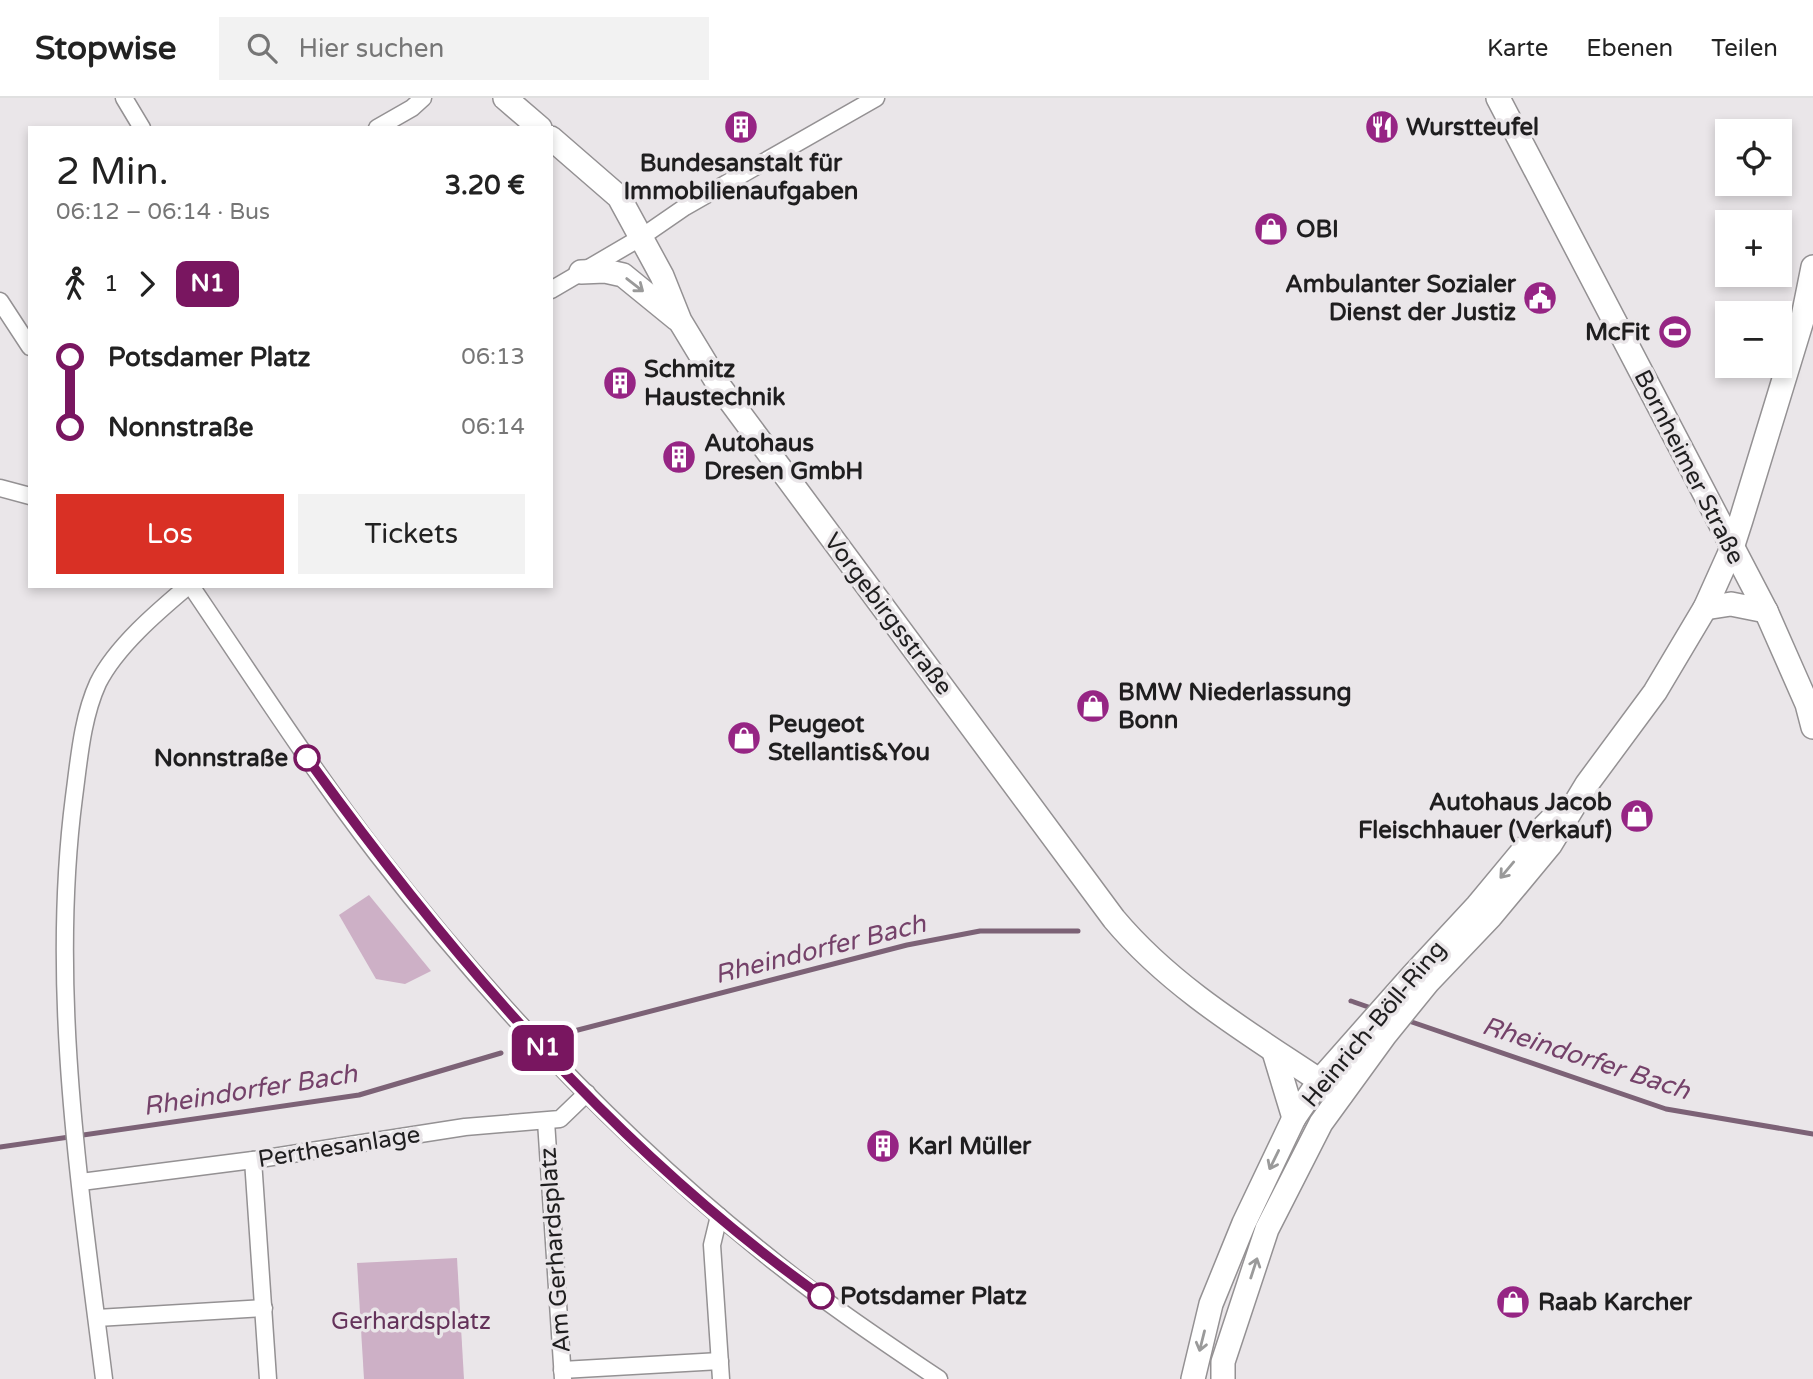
<!DOCTYPE html>
<html lang="de">
<meta charset="utf-8">
<style>
:root{--surface:#fff;--page:#f2f2f2;--text:#222;--muted:#767676;--line:#e0e0e0;--accent:#d93025}
body{margin:0;font-family:"Varela Round",sans-serif;background:var(--page);color:var(--text);height:100vh;display:flex;flex-direction:column;font-size:26px;white-space:nowrap}
*{box-sizing:border-box;margin:0}
p{font-size:23px;color:var(--muted)}
.icon{flex:none;width:38px;height:38px;fill:none;stroke:currentColor;stroke-width:2;stroke-linecap:round;stroke-linejoin:round}
.map{position:relative;flex:1;overflow:hidden}
.sheet{position:absolute;left:28px;top:28px;width:525px;height:462px;display:flex;flex-direction:column;background:var(--surface);border-radius:0px;box-shadow:0 4px 10px #0003}
.sheet>*{flex:none}
.badge{padding:0 14px;border-radius:10px;font-size:24px;line-height:46px}
.buttons{position:absolute;left:1715px;top:21px;display:grid;gap:14px}
.buttons a{display:grid;place-items:center;width:77px;height:77px;border-radius:0px;background:var(--surface);box-shadow:0 4px 10px #0003;font-size:35px}
.map>.badge{position:absolute;translate:-50% -50%;box-shadow:0 0 0 4px #fff}
.legs{display:flex;align-items:center;gap:10px;height:77px;padding:0 28px;font-size:23px}
.legs p{margin-inline-start:auto}
.headline{display:flex;align-items:center;justify-content:space-between;height:119px;padding:0 28px}
h1{font-size:38px;font-weight:600;line-height:52px}
.action{display:flex;gap:14px;margin-top:auto;padding:14px 28px}
.action a{flex:1;height:80px;border-radius:0px;background:var(--accent);color:#fff;font-size:28px;font-weight:600;line-height:80px;text-align:center}
.action a+a{background:var(--page);color:var(--text)}
ul{padding:0 28px;list-style:none}
li{display:flex;align-items:center;gap:24px;height:70px;font-size:26px}
li i{display:grid;place-items:center;width:10px;height:100%;margin:0 9px;background:currentColor}
li i::after{content:'';width:18px;height:18px;margin:-9px;border:5px solid;border-radius:50%;background:var(--surface)}
li p{margin-inline-start:auto}
li:first-child i{background:linear-gradient(#0000 50%,currentColor 0)}
li:last-child i{background:linear-gradient(currentColor 50%,#0000 0)}
header{display:flex;align-items:center;gap:42px;box-sizing:border-box;height:98px;padding:0 35px;background:var(--surface);border-bottom:2px solid var(--line)}
header strong{font-size:33px}
nav{display:flex;gap:38px;margin-inline-start:auto;font-size:24px}
.search{width:490px;height:63px;background:var(--page);display:flex;align-items:center;gap:18px;box-sizing:border-box;padding:0 24px;border-radius:0px;color:var(--muted);font-size:26px}
.map>svg:first-child{display:block}
.green{fill:#cdb0c6}
.lines{fill:none;stroke-linecap:round;stroke-linejoin:round}
.stream{stroke:#7c6276;stroke-width:5}
.street-casing{stroke:#949193;stroke-width:19}
.secondary-casing{stroke:#949193;stroke-width:26}
.street{stroke:#fff;stroke-width:16}
.secondary{stroke:#fff;stroke-width:23}
.oneway{stroke:#9a9a9a}
.line-1-casing{stroke:#fff;stroke-width:16}
.line-1{stroke:#791660;stroke-width:10}
.stop-1-dot{fill:#fff;stroke:#791660;stroke-width:3.5}
.labels{text-anchor:middle;dominant-baseline:central;stroke-width:7;stroke-linejoin:round;paint-order:stroke}
.poi-label{font-size:24px;font-weight:bold;fill:#1f1e1f;stroke:#eae6e9;text-anchor:start}
.street-label{font-size:24px;fill:#1f1e1f;stroke:#eae6e9}
.stop-label{font-size:24px;font-weight:bold;fill:#1f1e1f;stroke:#eae6e9;text-anchor:end}
.park-label{font-size:24px;fill:#64325a;stroke:#eae6e9}
.water-label{font-size:26px;font-style:italic;fill:#75426a;stroke:#eae6e9}
</style>
<header>
<strong>Stopwise</strong>
<div class="search"><svg class="icon" aria-label="search" viewBox="0 0 24 24"><circle cx="10" cy="10" r="6"/><path d="M15 15l6 6"/></svg>Hier suchen</div>
<nav><a>Karte</a><a>Ebenen</a><a>Teilen</a></nav>
</header>
<div class="map">
<svg width="1813" height="1281" viewBox="0 0 1813 1281">
<rect width="100%" height="100%" fill="#eae6e9"/>
<g class="green">
<polygon points="369,797 431,873 405,886 376,881 339,817"/>
<polygon points="457,1160 464,1281 364,1281 357,1165"/>
</g>
<g class="lines">
<g class="stream">
<polyline points="1351,903 1374,911"/>
<polyline points="1406,922 1666,1011 1813,1036"/>
<polyline points="574,933 907,847 980,833 1078,833"/>
<polyline points="0,1049 359,997 501,955"/>
</g>
<g class="street-casing">
<g id="street">
<polyline points="124,0 142,30"/>
<polyline points="377,30 412,10 423,0"/>
<polyline points="551,192 640,140 685,109 876,0"/>
<polyline points="0,203 30,249"/>
<polyline points="0,390 30,398"/>
<path d="M191 488C252 578 311 670 377 756 489 901 617 1037 760 1152 817 1199 878 1240 939 1281"/>
<polyline points="546,1023 563,1281"/>
<polyline points="253,1062 268,1281"/>
<polyline points="81,1084 253,1062 465,1029 560,1021 587,995"/>
<polyline points="719,1118 712,1147 721,1281"/>
<polyline points="97,1220 264,1210"/>
<polyline points="562,1272 720,1263"/>
<path d="M104 1281C80 1089 49 892 74 699 79 662 82 620 98 585 116 549 157 514 188 488"/>
</g>
</g>
<g class="secondary-casing">
<g id="secondary">
<polyline points="505,0 540,30"/>
<polyline points="1498,0 1766,513 1807,606 1813,629"/>
<path d="M551 40 619 99 662 178 680 223 720 289 1114 821C1176 895 1262 943 1341 997"/>
<polyline points="581,174 605,173 623,177 677,221"/>
<polyline points="1705,510 1731,506 1766,513"/>
<polyline points="1274,954 1294,1020"/>
<polyline points="1193,1281 1211,1206 1244,1125 1294,1020 1320,982 1412,878 1477,808 1536,737 1562,711"/>
<polyline points="1223,1281 1223,1264 1267,1131 1321,1025 1385,937 1428,884 1491,818 1550,747 1587,686 1655,594 1705,510 1732,450 1741,422 1803,219 1813,169"/>
</g>
</g>
<use href="#street" class="street"/>
<use href="#secondary" class="secondary"/>
</g>
<defs><path id="oneway-shaft" d="M-6 0H5M1.5-3L5.5 0L1.5 3" fill="none" stroke-width="1.6" stroke-linecap="round" stroke-linejoin="round" transform="scale(1.75)"/></defs>
<g class="oneway">
<use href="#oneway-shaft" transform="translate(635 187) rotate(38)"/>
<use href="#oneway-shaft" transform="translate(1507 772) rotate(130)"/>
<use href="#oneway-shaft" transform="translate(1274 1062) rotate(116)"/>
<use href="#oneway-shaft" transform="translate(1254 1170) rotate(-72)"/>
<use href="#oneway-shaft" transform="translate(1202 1243) rotate(104)"/>
</g>
<g class="lines">
<g class="line-1-casing">
<path id="line-1" d="M307 660C452 861 618 1054 821 1198"/>
</g>
<use href="#line-1" class="line-1"/>
</g>
<defs>
<g id="building-disc" transform="scale(1.75)"><circle r="9.5" fill="#962584" stroke="#eae6e9"/><path d="M-4-6H4V6H1V3H-1V6H-4ZM-2.5-4.3h1.7v1.8h-1.7ZM.8-4.3h1.7v1.8H.8ZM-2.5-1h1.7V.8h-1.7ZM.8-1h1.7V.8H.8Z" fill="#fff"/></g>
<g id="restaurant-disc" transform="scale(1.75)"><circle r="9.5" fill="#962584" stroke="#eae6e9"/><path d="M-5-6h1v4h1v-4h1v4h1v-4h1v5L-1.5 .5V6h-2V.5L-5-1ZM5-6V6H3V1.5H1.5Q1.5-4 5-6Z" fill="#fff"/></g>
<g id="shop-disc" transform="scale(1.75)"><circle r="9.5" fill="#962584" stroke="#eae6e9"/><path d="M-5-2.5h2.3a2.7 3.5 0 0 1 5.4 0H5L5.5 6h-11ZM-1.5-2.5h3a1.5 2.3 0 0 0-3 0Z" fill="#fff"/></g>
<g id="civic-disc" transform="scale(1.75)"><circle r="9.5" fill="#962584" stroke="#eae6e9"/><path d="M-.6-6.5H3V-4.5H.6V-3L4-1V1h2V6H-6V1h2V-1L-.6-3ZM-1.2 2.5V6h2.4V2.5Z" fill="#fff"/></g>
<g id="stadium-disc" transform="scale(1.75)"><circle r="9.5" fill="#962584" stroke="#eae6e9"/><path d="M0-5a6.5 5 0 1 0 0 10a6.5 5 0 1 0 0-10ZM-3.5-1.8h7v3.6h-7Z" fill="#fff"/></g>
</defs>
<g fill-rule="evenodd">
<use href="#building-disc" x="741" y="29"/>
<use href="#restaurant-disc" x="1382" y="29"/>
<use href="#shop-disc" x="1271" y="131"/>
<use href="#civic-disc" x="1540" y="200"/>
<use href="#stadium-disc" x="1675" y="234"/>
<use href="#building-disc" x="620" y="285"/>
<use href="#building-disc" x="679" y="359"/>
<use href="#shop-disc" x="1093" y="608"/>
<use href="#shop-disc" x="744" y="640"/>
<use href="#shop-disc" x="1637" y="718"/>
<use href="#building-disc" x="883" y="1048"/>
<use href="#shop-disc" x="1513" y="1204"/>
</g>
<g class="stop-1-dot">
<circle cx="307" cy="660" r="12"/>
<circle cx="821" cy="1198" r="12"/>
</g>
<g class="labels">
<g class="poi-label">
<text x="1406" y="29">Wurstteufel</text>
<text x="741" y="65" text-anchor="middle">Bundesanstalt für<tspan x="741" dy="28">Immobilienaufgaben</tspan></text>
<text x="1296" y="131">OBI</text>
<text x="1516" y="186" text-anchor="end">Ambulanter Sozialer<tspan x="1516" dy="28">Dienst der Justiz</tspan></text>
<text x="1650" y="234" text-anchor="end">McFit</text>
<text x="644" y="271">Schmitz<tspan x="644" dy="28">Haustechnik</tspan></text>
<text x="704" y="345">Autohaus<tspan x="704" dy="28">Dresen GmbH</tspan></text>
<text x="1118" y="594">BMW Niederlassung<tspan x="1118" dy="28">Bonn</tspan></text>
<text x="768" y="626">Peugeot<tspan x="768" dy="28">Stellantis&amp;You</tspan></text>
<text x="1612" y="704" text-anchor="end">Autohaus Jacob<tspan x="1612" dy="28">Fleischhauer (Verkauf)</tspan></text>
<text x="908" y="1048">Karl Müller</text>
<text x="1538" y="1204">Raab Karcher</text>
</g>
<g class="street-label">
<text transform="translate(1689 369) rotate(63)">Bornheimer Straße</text>
<text transform="translate(888 516) rotate(53)">Vorgebirgsstraße</text>
<text transform="translate(1374 926) rotate(-50)">Heinrich-Böll-Ring</text>
<text transform="translate(339 1049) rotate(-9)">Perthesanlage</text>
<text transform="translate(555 1152) rotate(-94)">Am Gerhardsplatz</text>
</g>
<g class="stop-label">
<text x="288" y="660">Nonnstraße</text>
<text x="840" y="1198" text-anchor="start">Potsdamer Platz</text>
</g>
<g class="park-label">
<text x="411" y="1223">Gerhardsplatz</text>
</g>
<g class="water-label">
<text transform="translate(820 851) rotate(-14)">Rheindorfer Bach</text>
<text transform="translate(1586 960) rotate(18)">Rheindorfer Bach</text>
<text transform="translate(250 992) rotate(-9)">Rheindorfer Bach</text>
</g>
</g>
</svg>
<div class="buttons">
<a><svg class="icon" aria-label="locate" viewBox="0 0 24 24"><circle cx="12" cy="12" r="6"/><path d="M12 2v4M12 18v4M2 12h4M18 12h4"/></svg></a>
<a>+</a>
<a>−</a>
</div>
<b class="badge" style="left:543px;top:950px;background:#791660;color:#fff">N1</b>
<section class="sheet">
<div class="headline"><div><h1>2 Min.</h1><p>06:12 – 06:14 · Bus</p></div><b>3.20 €</b></div>
<div class="legs"><svg class="icon" aria-label="walk" viewBox="0 0 24 24"><circle cx="13" cy="4" r="2"/><path d="M13 8l-2 6 4 7M11 14l-3 7M7 12l3-4h3l4 4"/></svg>1<svg class="icon" aria-label="forward" viewBox="0 0 24 24"><path d="M9 5l7 7-7 7"/></svg><b class="badge" style="background:#791660;color:#fff">N1</b></div>
<ul>
<li><i style="color:#791660"></i><b>Potsdamer Platz</b><p>06:13</p></li>
<li><i style="color:#791660"></i><b>Nonnstraße</b><p>06:14</p></li>
</ul>
<div class="action"><a>Los</a><a>Tickets</a></div>
</section>
</div>
